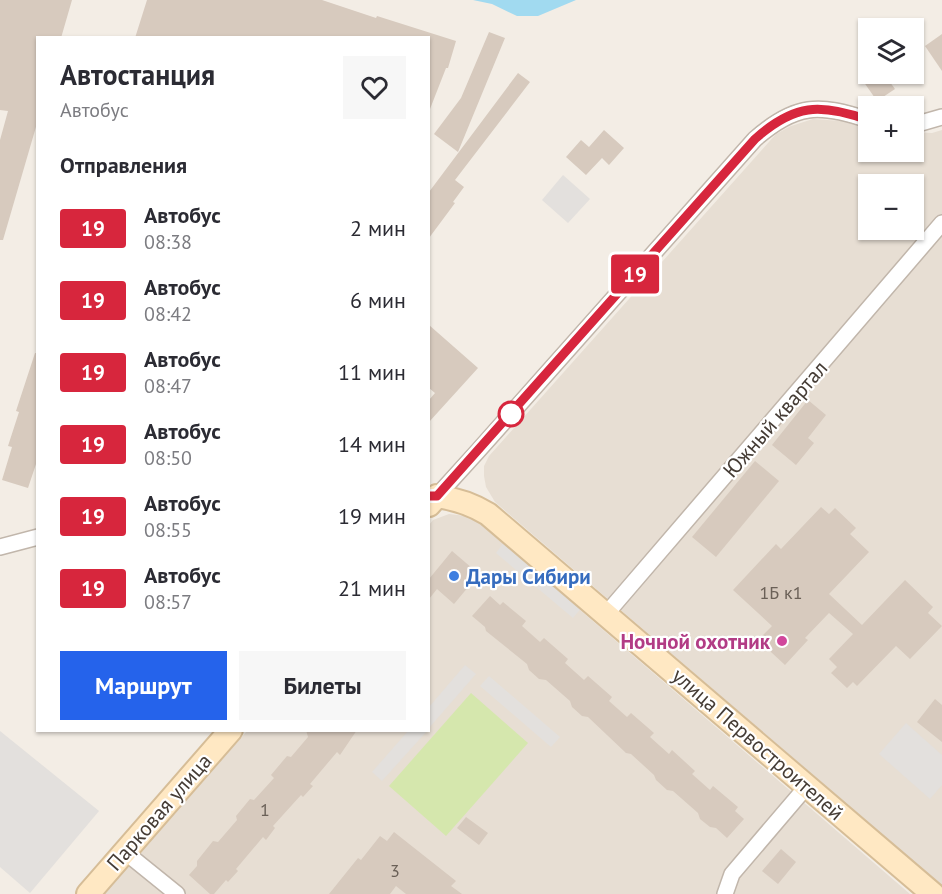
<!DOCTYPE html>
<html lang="ru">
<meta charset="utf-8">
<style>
:root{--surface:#fff;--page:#f7f7f7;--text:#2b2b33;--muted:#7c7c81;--accent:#2563eb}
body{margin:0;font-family:"PT Sans",sans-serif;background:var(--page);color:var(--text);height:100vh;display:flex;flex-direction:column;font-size:22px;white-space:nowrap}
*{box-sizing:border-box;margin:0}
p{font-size:20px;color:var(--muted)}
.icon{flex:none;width:33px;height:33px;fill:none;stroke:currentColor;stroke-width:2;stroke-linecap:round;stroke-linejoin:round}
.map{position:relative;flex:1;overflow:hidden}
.panel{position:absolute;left:36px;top:36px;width:394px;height:696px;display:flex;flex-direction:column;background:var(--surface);border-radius:0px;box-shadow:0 2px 4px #0004}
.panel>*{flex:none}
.badge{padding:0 12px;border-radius:4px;font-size:21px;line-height:39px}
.tools{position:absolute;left:858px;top:18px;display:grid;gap:12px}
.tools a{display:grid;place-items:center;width:66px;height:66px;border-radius:0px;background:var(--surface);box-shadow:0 2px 4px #0004;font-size:30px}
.map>.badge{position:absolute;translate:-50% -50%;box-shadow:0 0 0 3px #fff}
h2{padding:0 24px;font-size:22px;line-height:54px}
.round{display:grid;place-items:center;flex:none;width:63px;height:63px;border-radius:0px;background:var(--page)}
.summary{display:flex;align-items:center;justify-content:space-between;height:102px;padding:0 24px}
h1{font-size:28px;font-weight:800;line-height:45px}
.cta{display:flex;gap:12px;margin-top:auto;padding:12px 24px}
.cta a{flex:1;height:69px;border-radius:0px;background:var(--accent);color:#fff;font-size:24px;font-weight:800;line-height:69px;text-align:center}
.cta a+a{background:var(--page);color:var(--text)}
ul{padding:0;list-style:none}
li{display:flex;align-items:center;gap:18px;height:72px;padding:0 24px}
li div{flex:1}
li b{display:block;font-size:22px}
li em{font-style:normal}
li .badge{min-width:66px;font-weight:700;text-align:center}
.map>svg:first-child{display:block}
.residential{fill:#e7ded3;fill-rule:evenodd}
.green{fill:#d5e7ad}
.parking{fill:#e3e0dd}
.water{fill:#a1daf0}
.building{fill:#d7cabe}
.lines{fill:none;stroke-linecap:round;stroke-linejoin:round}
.street-casing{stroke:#c1b6ab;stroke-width:18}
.secondary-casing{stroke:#d6bd97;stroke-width:26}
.street{stroke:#fff;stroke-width:15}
.secondary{stroke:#ffe8c3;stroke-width:22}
.line-casing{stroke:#fff;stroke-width:14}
.line{stroke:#d7263d;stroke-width:9}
.stop-dot{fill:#fff;stroke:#d7263d;stroke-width:3}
.shop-dot{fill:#3f7fe0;stroke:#fff;stroke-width:2}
.hotel-dot{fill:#d1479c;stroke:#fff;stroke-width:2}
.labels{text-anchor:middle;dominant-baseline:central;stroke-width:4.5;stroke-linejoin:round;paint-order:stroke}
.number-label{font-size:18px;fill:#6a6057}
.street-label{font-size:21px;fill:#453c35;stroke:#fff}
.shop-label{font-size:21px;font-weight:bold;fill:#366cbe;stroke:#fff;text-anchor:start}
.hotel-label{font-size:21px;font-weight:bold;fill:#b23c85;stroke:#fff;text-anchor:end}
</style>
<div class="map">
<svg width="942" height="894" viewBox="0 0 942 894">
<rect width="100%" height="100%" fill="#f3ede5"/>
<g class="residential">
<path d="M813 119 842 121 868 128V152H914V132L932 133 942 130V886L495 502 486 487 484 476V466L489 456 776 134 791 126ZM868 184H914V230H868Z"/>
<polygon points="449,514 466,516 479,523 910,894 104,894 247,731 429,730 429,525 433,520"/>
</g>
<polygon class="green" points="471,693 528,743 446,836 389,786"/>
<g class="parking">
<polygon points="563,175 590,199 568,223 542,200"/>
<polygon points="504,542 582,607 573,618 496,553"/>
<polygon points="465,665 476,674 429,728 429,707"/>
<polygon points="489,676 560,737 551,747 480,686"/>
<polygon points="906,723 942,755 942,785 930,799 879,754"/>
<polygon points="0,731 99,811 30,893 0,867"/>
<polygon points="408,731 427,731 382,781 372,772"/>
</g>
<polygon class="water" points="473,0 576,0 538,16 517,16 492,4"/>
<g class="building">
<polygon points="0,0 72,0 61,38 38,38 38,120 3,240 0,240 0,140 8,111 0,110"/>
<polygon points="147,0 322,0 376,18 377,16 456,41 448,68 446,68 430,109 429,38 135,38"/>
<polygon points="489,32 505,38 458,152 434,134 461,98"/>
<polygon points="942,34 942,71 925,46"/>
<polygon points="518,73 530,82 455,180 464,187 453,202 455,203 429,238 429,192"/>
<polygon points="868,74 884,74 895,89 877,101 861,78"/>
<polygon points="604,130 624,148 609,165 602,158 586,175 566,157 581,140 589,147"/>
<polygon points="429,325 478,368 429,422 429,400 435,393 429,388"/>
<polygon points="35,353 38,353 38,458 28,488 2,480 12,447 8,446 19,412 16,411"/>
<polygon points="808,400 826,415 808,438 814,443 796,465 772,445"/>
<polygon points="755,461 779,481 716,557 692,537"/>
<polygon points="821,507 829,514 835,508 856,528 850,534 869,552 829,594 862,625 905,580 933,607 928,613 942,626 910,659 896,646 857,686 853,682 847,688 831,673 837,667 829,659 853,634 829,613 805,638 808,640 785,665 758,640 772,626 733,590 776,544 781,549"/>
<polygon points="452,551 479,574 454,604 437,589 429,599 429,579"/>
<polygon points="490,596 500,605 503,602 526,621 522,626 540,642 544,638 568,659 565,663 584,680 588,676 612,697 609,701 627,717 631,713 654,733 650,737 669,754 672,750 695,771 692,774 710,790 713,786 738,807 735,811 744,819 727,838 716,828 710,827 700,819 698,813 673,791 667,790 656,780 654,775 631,754 626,753 588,717 582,716 572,707 570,701 546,680 539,679 529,670 527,664 486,631 485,627 472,616"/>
<polygon points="935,699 942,705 942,742 917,722"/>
<polygon points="306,730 357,730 340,755 337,752 310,784 313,786 303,797 301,795 273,826 275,828 266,840 263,837 236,869 238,871 228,882 226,880 214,894 210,894 189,875 197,866 197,861 213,841 218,842 237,820 236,816 250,799 254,800 274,778 271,775 287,756 291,757 308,737"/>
<polygon points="466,817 488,833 479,845 457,828"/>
<polygon points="394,832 456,881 451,886 462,894 406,894 396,886 390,894 329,894 358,858 361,860 380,836 387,841"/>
<polygon points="781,849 796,862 778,884 762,871"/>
</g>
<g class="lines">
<g class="street-casing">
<g id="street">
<polyline points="914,125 942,117"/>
<path d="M432 496H437L477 452 755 139C795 104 819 103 868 120"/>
<polyline points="0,547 38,537"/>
<polyline points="607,613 942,223"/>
<polyline points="125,852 177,894"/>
<polyline points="725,894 732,874 807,786"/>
</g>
</g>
<g class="secondary-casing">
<g id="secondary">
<path d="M429 505 437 496C456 499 472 504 488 514L933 894"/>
<polyline points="88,894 231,730"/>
</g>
</g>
<use href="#street" class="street"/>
<use href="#secondary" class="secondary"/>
</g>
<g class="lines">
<g class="line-casing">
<path id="line" d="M429 496H437L755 139C794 104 820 103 868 120"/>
</g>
<use href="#line" class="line"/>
</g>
<circle class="stop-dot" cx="511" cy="414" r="12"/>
<circle class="shop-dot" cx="454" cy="576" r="6"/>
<circle class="hotel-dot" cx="782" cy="641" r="6"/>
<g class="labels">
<g class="number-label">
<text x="781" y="592">1Б к1</text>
<text x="265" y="809">1</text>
<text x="395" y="870">3</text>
</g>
<g class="street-label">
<text transform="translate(775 419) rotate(-49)">Южный квартал</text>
<text transform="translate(758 744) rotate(41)">улица Первостроителей</text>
<text transform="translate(159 812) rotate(-49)">Парковая улица</text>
</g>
<g class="shop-label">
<text x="466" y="576">Дары Сибири</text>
</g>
<g class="hotel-label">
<text x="770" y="641">Ночной охотник</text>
</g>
</g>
</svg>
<div class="tools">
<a><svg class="icon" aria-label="layers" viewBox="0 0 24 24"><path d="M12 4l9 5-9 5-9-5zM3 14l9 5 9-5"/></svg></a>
<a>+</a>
<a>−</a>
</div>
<b class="badge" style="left:635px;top:274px;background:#d7263d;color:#fff">19</b>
<section class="panel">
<div class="summary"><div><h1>Автостанция</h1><p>Автобус</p></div><a class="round"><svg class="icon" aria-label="heart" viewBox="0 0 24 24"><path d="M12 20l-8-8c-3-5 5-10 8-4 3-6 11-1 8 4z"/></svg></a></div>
<h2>Отправления</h2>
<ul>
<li><span class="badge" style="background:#d7263d;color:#fff">19</span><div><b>Автобус</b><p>08:38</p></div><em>2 мин</em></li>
<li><span class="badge" style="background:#d7263d;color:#fff">19</span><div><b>Автобус</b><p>08:42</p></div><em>6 мин</em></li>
<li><span class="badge" style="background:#d7263d;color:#fff">19</span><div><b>Автобус</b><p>08:47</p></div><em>11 мин</em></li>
<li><span class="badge" style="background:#d7263d;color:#fff">19</span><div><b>Автобус</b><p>08:50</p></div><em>14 мин</em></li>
<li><span class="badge" style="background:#d7263d;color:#fff">19</span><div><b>Автобус</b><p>08:55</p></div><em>19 мин</em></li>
<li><span class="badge" style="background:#d7263d;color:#fff">19</span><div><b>Автобус</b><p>08:57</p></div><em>21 мин</em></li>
</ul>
<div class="cta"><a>Маршрут</a><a>Билеты</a></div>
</section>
</div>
